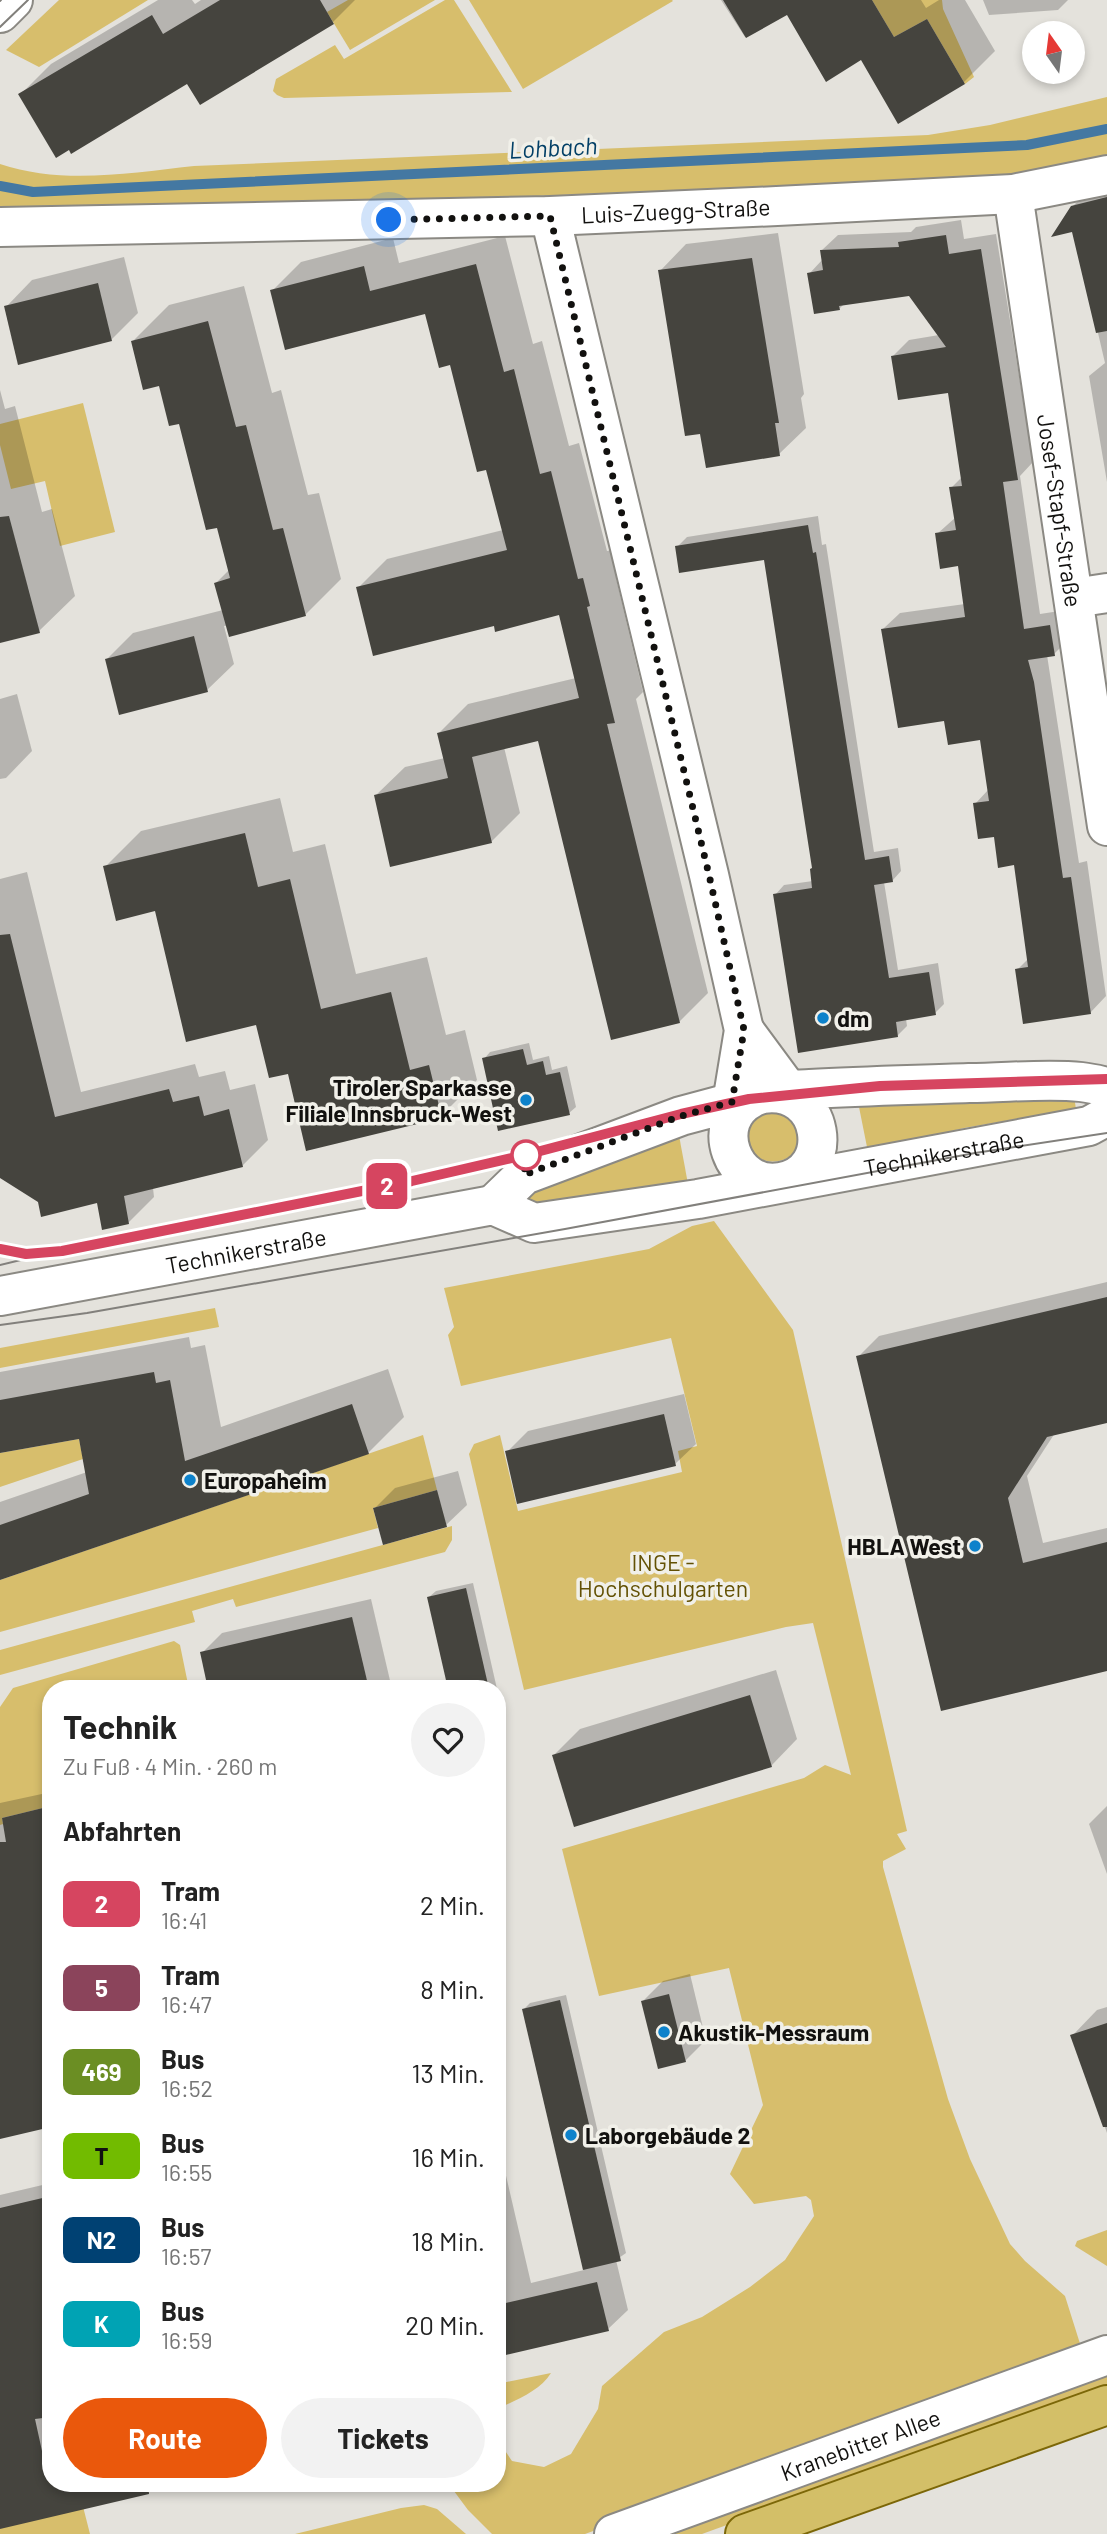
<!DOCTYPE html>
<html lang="de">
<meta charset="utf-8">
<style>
:root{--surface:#fff;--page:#f2f2f2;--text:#222;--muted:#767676;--accent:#ea580c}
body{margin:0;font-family:Barlow,sans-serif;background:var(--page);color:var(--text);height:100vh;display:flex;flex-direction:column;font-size:26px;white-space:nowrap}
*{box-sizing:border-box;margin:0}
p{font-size:23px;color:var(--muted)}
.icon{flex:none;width:38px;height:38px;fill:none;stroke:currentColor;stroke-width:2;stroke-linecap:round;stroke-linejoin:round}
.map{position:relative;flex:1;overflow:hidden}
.panel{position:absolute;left:42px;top:1680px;width:464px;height:812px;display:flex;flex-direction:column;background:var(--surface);border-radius:28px;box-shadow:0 4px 10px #0003}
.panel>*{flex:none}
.badge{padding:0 14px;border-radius:10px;font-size:24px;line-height:46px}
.needle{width:46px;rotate:346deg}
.buttons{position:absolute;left:1022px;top:21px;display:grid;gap:14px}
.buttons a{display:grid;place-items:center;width:63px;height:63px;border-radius:50%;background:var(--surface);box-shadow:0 4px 10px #0003;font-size:35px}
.you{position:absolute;width:35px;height:35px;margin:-18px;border:5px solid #fff;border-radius:50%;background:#1a73e8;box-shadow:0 0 0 10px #1a73e833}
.map>.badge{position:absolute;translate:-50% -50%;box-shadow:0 0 0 4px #fff}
h2{padding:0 21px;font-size:26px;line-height:63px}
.round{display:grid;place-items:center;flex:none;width:74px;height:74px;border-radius:37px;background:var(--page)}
.summary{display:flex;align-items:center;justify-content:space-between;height:119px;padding:0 21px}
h1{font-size:33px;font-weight:700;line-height:52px}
.cta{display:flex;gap:14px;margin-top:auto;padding:14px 21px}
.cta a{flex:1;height:80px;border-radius:42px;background:var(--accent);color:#fff;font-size:28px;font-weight:700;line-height:80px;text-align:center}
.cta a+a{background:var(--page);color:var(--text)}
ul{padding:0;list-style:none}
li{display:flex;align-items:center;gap:21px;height:84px;padding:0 21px}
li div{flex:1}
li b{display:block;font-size:26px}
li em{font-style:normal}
li .badge{min-width:77px;font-weight:700;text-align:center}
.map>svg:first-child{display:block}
.green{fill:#d7be6c}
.shadow{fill:#0003}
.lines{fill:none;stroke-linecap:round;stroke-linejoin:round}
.stream{stroke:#4478a2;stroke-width:10}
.building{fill:#45443e}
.minor-casing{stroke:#8b8983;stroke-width:42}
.tertiary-casing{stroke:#8b8983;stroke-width:42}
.primary-casing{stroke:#7c6708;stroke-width:42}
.minor{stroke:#fff;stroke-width:38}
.tertiary{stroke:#fff;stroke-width:38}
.primary{stroke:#d3bf68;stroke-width:38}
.tram{stroke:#82807c;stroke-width:2}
.line-casing{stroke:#fff;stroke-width:16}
.line{stroke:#d64560;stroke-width:10}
.walk{stroke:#12110f;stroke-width:7;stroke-dasharray:0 12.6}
.poi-dot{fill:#0d82cb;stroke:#f1f0e9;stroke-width:2.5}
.stop-dot{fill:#fff;stroke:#d64560;stroke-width:3.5}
.labels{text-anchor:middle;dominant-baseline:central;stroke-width:7;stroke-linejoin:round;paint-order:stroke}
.street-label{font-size:23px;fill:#12110f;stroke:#f1f0e9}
.poi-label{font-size:23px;font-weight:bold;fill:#12110f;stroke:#f1f0e9;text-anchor:start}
.park-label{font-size:23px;fill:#635104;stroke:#f1f0e9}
.water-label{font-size:24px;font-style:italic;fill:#023f66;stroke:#f1f0e9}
</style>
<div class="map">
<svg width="1107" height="2534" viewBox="0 0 1107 2534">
<rect width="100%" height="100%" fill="#e4e2dc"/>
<g class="green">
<polygon points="59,0 148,0 39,67 6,50"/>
<polygon points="348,0 435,0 350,50 327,12"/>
<polygon points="445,0 454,0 512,92 284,98 277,95 273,91 276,79 335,45 344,59"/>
<polygon points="469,0 672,0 673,1 523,89"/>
<polygon points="872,0 942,0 943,9 974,77 965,84 927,19 894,37"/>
<path d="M1107 97V172L154 212 0 208V164C62 185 130 173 194 166L928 135 990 125Z"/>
<polygon points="83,403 115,532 60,546 45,481 11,489 0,445 0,424"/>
<polygon points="1073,1090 1076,1109 964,1128 868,1152 857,1097"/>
<path d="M784 1111 799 1128C798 1133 799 1140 798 1145 790 1169 751 1166 747 1142 746 1137 747 1130 748 1125L759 1112Z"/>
<polygon points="678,1130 688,1184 536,1205 527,1203 525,1190"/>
<polygon points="714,1221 793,1330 907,1831 897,1834 906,1849 883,1861 883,1867 948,2099 970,2159 1010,2244 1025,2261 1065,2296 1082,2350 1078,2354 585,2534 492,2534 468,2510 448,2483 497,2483 497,2439 512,2461 544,2467 571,2454 598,2409 602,2386 664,2332 702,2317 750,2287 785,2260 814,2216 811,2200 806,2196 754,2204 730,2174 763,2105 729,1968 599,1996 562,1849 804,1778 825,1765 851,1775 813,1623 786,1627 524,1690 469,1454 474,1444 500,1435 518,1511 682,1472 678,1451 697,1446 671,1338 461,1386 448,1335 454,1327 444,1288 649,1249 692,1226"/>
<polygon points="215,1308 219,1327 0,1368 0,1348"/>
<polygon points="423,1435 437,1490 373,1508 378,1528 0,1632 0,1580"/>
<polygon points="79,1439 83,1459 0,1487 0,1453"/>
<polygon points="452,1526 452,1540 445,1552 236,1607 233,1599 192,1611 195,1622 0,1675 0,1650"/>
<polygon points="174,1641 180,1645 189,1689 51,1689 51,1806 2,1818 3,1824 0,1825 0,1707 13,1688"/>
<polygon points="1107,2230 1107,2266 1075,2246 1077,2241"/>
<path d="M551 2373C540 2391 516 2400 497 2409V2384Z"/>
<polygon points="1107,2375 1107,2387 702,2534 667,2534"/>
<polygon points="51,2457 51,2483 77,2483 90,2534 0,2534 0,2529 43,2459"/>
<polygon points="424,2505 437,2509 466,2534 295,2534 401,2508"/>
</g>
<g class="shadow">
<polygon points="158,0 192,0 195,4 201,0 355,0 333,22 200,102 188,82 20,95 51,64"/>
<polygon points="721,0 921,0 926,8 939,0 965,0 995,51 964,82 899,121 861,57 787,13 745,37"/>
<polygon points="983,0 1068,0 1058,10 989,15"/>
<polygon points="1107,187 1107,482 1089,376 1105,363 1074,230 1072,207 1086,193"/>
<polygon points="961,220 964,239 996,234 1033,462 1020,476 1040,614 1066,610 1070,638 1054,654 1047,655 1079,863 1087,861 1106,996 1090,1013 1017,970 1029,958 1015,863 975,804 989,789 981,738 946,719 883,629 900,613 965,604 959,564 937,534 956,517 951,488 962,477 949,391 893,356 909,340 939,335 910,294 844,304 839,309 809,274 823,259 821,251 838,235 911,232 916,227"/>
<polygon points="778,233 804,394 801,398 806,428 779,454 701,432 660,271 686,244"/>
<polygon points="505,236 533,344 542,341 569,446 579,443 607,551 612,550 618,576 616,578 643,692 636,699 708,993 679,1022 539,739 504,747 520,813 491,842 375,796 405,767 445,758 439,733 468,704 576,678 560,613 495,624 358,588 387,559 503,530 487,468 451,363 426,312 272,291 301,262 393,238 399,263"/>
<polygon points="124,257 138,313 111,340 6,307 32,280"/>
<polygon points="244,286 272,393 281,390 308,495 319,493 341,579 305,615 224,626 234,664 207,690 107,659 133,633 223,610 216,583 230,569 218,526 180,421 133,341 169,305"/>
<polygon points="0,390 5,409 15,406 42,512 52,509 75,596 39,631 0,641"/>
<polygon points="818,516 822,545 826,544 874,852 898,848 901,871 892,881 884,882 898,970 938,963 944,1004 935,1013 906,1019 907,1026 897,1036 775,895 784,885 813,881 813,867 765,558 677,547 687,537"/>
<polygon points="17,694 32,751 6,778 0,779 0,699"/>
<polygon points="280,798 293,852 325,844 356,974 427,957 446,1035 465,1030 477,1080 441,1116 289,1072 258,1023 156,909 105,867 141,831"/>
<polygon points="27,872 81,1092 195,1064 199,1077 225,1071 230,1090 255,1084 268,1140 242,1166 153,1188 154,1197 128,1223 98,1201 39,1201 0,1176 0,879"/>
<polygon points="529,1043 533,1060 549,1056 552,1070 567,1066 576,1107 569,1113 484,1059 490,1052"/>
<polygon points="1107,1282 1107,1421 1055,1433 1027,1476 1043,1543 1107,1528 1107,1670 858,1357 879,1336"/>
<polygon points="189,1337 191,1348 205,1345 221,1427 388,1369 404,1417 368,1453 0,1578 0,1502 87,1472 80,1437 0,1452 0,1372"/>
<polygon points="684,1394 696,1444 675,1464 507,1452 528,1431"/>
<polygon points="458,1471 467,1505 446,1525 375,1508 395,1488"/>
<polygon points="473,1583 497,1689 450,1689 429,1597 436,1591"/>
<polygon points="371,1599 392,1689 210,1689 202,1653 222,1633"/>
<polygon points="776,1670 797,1739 771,1766 554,1755 580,1729"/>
<polygon points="51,1792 51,2124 0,2136 0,1803"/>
<polygon points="1107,1806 1107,1874 1089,1824"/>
<polygon points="690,1974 706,2040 685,2061 643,2001 663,1981"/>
<polygon points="566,1995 626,2253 616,2260 628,2310 608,2329 497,2356 497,2137 531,2283 584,2270 523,2010 530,2003"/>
<polygon points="1107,2007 1107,2133 1072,2036 1097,2010"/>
<polygon points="51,2183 51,2483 188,2483 0,2527 0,2195"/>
</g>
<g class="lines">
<polyline class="stream" points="0,186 33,192 1027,145 1107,129"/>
</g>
<g class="building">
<polygon points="220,0 320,0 334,24 200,105 187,84 71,154 69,150 56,158 18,94 152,15 163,34"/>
<polygon points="723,0 872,0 894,37 927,19 965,84 898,124 861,60 826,82 787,15 746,38"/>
<polygon points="1107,197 1107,331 1096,333 1072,232 1051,237 1071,206"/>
<polygon points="946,235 949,254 981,249 1018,480 1003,482 1024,629 1050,625 1055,656 1028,660 1034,682 1063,878 1071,877 1091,1014 1023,1024 1015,969 1028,967 1014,865 998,868 994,837 978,839 973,803 989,801 980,740 948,745 944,721 898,728 881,629 965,617 958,566 940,569 935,533 956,530 949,487 962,486 948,393 898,400 891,356 946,347 909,296 839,306 840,310 814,314 807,273 823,270 820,250 899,247 898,242"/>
<polygon points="752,258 779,423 775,423 780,456 706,468 700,434 685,436 658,270"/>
<polygon points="476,264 504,372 514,369 540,474 551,471 578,579 583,578 590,606 587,607 615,723 607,724 680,1023 611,1040 538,741 472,757 492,843 390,867 374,795 448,778 437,733 579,698 559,615 495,632 494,626 373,656 356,587 507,550 486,470 477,472 450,365 439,368 425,314 285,350 270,290 364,266 370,291"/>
<polygon points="98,283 112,341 18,365 4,306"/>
<polygon points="208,321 236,427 246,425 273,530 283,528 306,616 229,637 214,583 230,578 217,528 206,530 179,424 169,426 159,386 143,390 131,341"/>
<polygon points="9,516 40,633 0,643 0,517"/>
<polygon points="808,525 813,553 816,552 865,860 889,856 893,882 874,885 889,978 929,972 936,1015 896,1022 898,1037 798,1053 773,894 812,888 810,869 812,868 764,560 679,573 675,546"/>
<polygon points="194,636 208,692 119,715 105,659"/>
<polygon points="245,833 258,887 290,879 321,1009 391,992 410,1070 429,1065 442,1118 306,1151 288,1074 269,1078 256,1025 186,1042 155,911 116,921 103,866"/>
<polygon points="10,934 55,1117 169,1089 173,1102 199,1096 204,1116 229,1109 243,1167 124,1196 129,1224 102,1230 97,1203 41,1217 38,1202 0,1178 0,935"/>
<polygon points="523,1049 527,1065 543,1061 546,1075 560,1072 570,1115 498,1131 482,1058"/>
<polygon points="1107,1297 1107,1423 1047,1437 1008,1498 1023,1563 1107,1542 1107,1671 941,1711 856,1356"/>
<polygon points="154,1372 156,1383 170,1380 185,1461 352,1404 369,1454 0,1580 0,1525 89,1494 79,1439 0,1453 0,1400"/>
<polygon points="664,1414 676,1466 517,1504 505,1451"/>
<polygon points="437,1490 447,1527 383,1545 373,1508"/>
<polygon points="466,1588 489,1689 448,1689 427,1597"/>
<polygon points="352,1617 369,1689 208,1689 200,1652"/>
<polygon points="750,1695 772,1767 574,1827 552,1755"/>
<polygon points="51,1806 51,2127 0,2139 0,1842 6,1842 2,1818"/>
<polygon points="669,1994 686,2062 658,2069 641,2001"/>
<polygon points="560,2000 621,2261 583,2270 522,2009"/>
<polygon points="1107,2023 1107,2127 1103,2127 1070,2035"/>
<polygon points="51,2196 51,2417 35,2419 49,2483 148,2483 149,2494 0,2529 0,2208"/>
<polygon points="597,2282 609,2331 497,2357 497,2305"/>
</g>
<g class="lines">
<g class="minor-casing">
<g id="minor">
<path id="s1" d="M1013 194 1107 826"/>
<polyline points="550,216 709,875 744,1030 732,1103"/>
<path id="s2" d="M0 227 550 216 777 206 1013 194 1107 175"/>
<polyline points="1074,598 1107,593"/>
<polyline points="744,1030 789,1091"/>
<path id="s3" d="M614 2534 1107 2355"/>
</g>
</g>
<g class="tertiary-casing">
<g id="tertiary">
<polyline points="0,13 13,0"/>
<path d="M493 1205 524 1175 681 1116 763 1094C825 1085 838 1172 781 1182 732 1191 707 1121 752 1098 768 1089 792 1090 810 1089 863 1086 916 1085 969 1083 1005 1083 1046 1078 1081 1082 1090 1083 1099 1085 1107 1087"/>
<path id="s4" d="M0 1296 493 1205 534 1223 698 1199 1089 1126 1107 1116"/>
</g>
</g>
<g class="primary-casing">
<polyline id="primary" points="745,2534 1107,2405"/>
</g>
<use href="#minor" class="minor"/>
<use href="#tertiary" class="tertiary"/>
<use href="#primary" class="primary"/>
<g class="tram">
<polyline points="0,1 1,0"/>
<polyline points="0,27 28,0"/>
<polyline points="0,1249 26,1254 56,1252 412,1181 529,1154 681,1114 749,1099 880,1086 1107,1079"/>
<polyline points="0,1265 29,1258"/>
<polyline points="0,1325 87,1313 565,1229 975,1153 1107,1133"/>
</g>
</g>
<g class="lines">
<g class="line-casing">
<polyline id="line" points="0,1249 26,1254 62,1251 412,1181 529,1154 681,1114 749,1099 880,1086 1107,1079"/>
</g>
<use href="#line" class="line"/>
<polyline class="walk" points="389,220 550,216 709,875 744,1030 732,1102 681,1116 524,1175 526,1155"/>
</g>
<g class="poi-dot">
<circle cx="823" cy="1018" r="7"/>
<circle cx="526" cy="1100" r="7"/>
<circle cx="190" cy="1480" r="7"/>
<circle cx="975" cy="1546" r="7"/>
<circle cx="664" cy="2032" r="7"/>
<circle cx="571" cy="2135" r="7"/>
</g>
<circle class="stop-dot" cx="526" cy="1155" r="14"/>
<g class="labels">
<g class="street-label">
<text stroke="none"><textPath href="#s2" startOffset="676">Luis-Zuegg-Straße</textPath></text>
<text stroke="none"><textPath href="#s1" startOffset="320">Josef-Stapf-Straße</textPath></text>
<text stroke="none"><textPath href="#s4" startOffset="962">Technikerstraße</textPath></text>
<text stroke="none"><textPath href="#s4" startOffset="250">Technikerstraße</textPath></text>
<text stroke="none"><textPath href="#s3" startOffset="262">Kranebitter Allee</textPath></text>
</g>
<g class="poi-label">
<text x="837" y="1018">dm</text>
<text x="512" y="1087" text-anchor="end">Tiroler Sparkasse<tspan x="512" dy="26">Filiale Innsbruck-West</tspan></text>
<text x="204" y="1480">Europaheim</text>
<text x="961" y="1546" text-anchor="end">HBLA West</text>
<text x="678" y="2032">Akustik-Messraum</text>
<text x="585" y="2135">Laborgebäude 2</text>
</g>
<g class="park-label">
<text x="663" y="1562">INGE -<tspan x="663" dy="26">Hochschulgarten</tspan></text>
</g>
<g class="water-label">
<text transform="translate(553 147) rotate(-3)">Lohbach</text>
</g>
</g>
</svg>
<div class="buttons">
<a><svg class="needle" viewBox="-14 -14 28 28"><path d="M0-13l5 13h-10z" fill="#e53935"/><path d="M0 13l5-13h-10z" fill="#767676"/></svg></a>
</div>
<div class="you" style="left:389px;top:220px"></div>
<b class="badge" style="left:387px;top:1186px;background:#d64560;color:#fff">2</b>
<section class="panel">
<div class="summary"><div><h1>Technik</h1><p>Zu Fuß · 4 Min. · 260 m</p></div><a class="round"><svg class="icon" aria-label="heart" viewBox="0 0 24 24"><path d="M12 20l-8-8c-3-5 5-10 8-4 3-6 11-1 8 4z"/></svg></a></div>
<h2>Abfahrten</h2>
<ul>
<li><span class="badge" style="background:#d64560;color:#fff">2</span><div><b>Tram</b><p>16:41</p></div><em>2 Min.</em></li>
<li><span class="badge" style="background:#8b445b;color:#fff">5</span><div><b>Tram</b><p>16:47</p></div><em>8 Min.</em></li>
<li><span class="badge" style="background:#6b8e23;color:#fff">469</span><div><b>Bus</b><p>16:52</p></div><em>13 Min.</em></li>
<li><span class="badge" style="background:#72bb00;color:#111">T</span><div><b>Bus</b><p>16:55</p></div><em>16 Min.</em></li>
<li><span class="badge" style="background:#004173;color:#fff">N2</span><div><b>Bus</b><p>16:57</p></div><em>18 Min.</em></li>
<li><span class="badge" style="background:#00a3b4;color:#fff">K</span><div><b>Bus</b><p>16:59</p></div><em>20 Min.</em></li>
</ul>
<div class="cta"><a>Route</a><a>Tickets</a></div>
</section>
</div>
